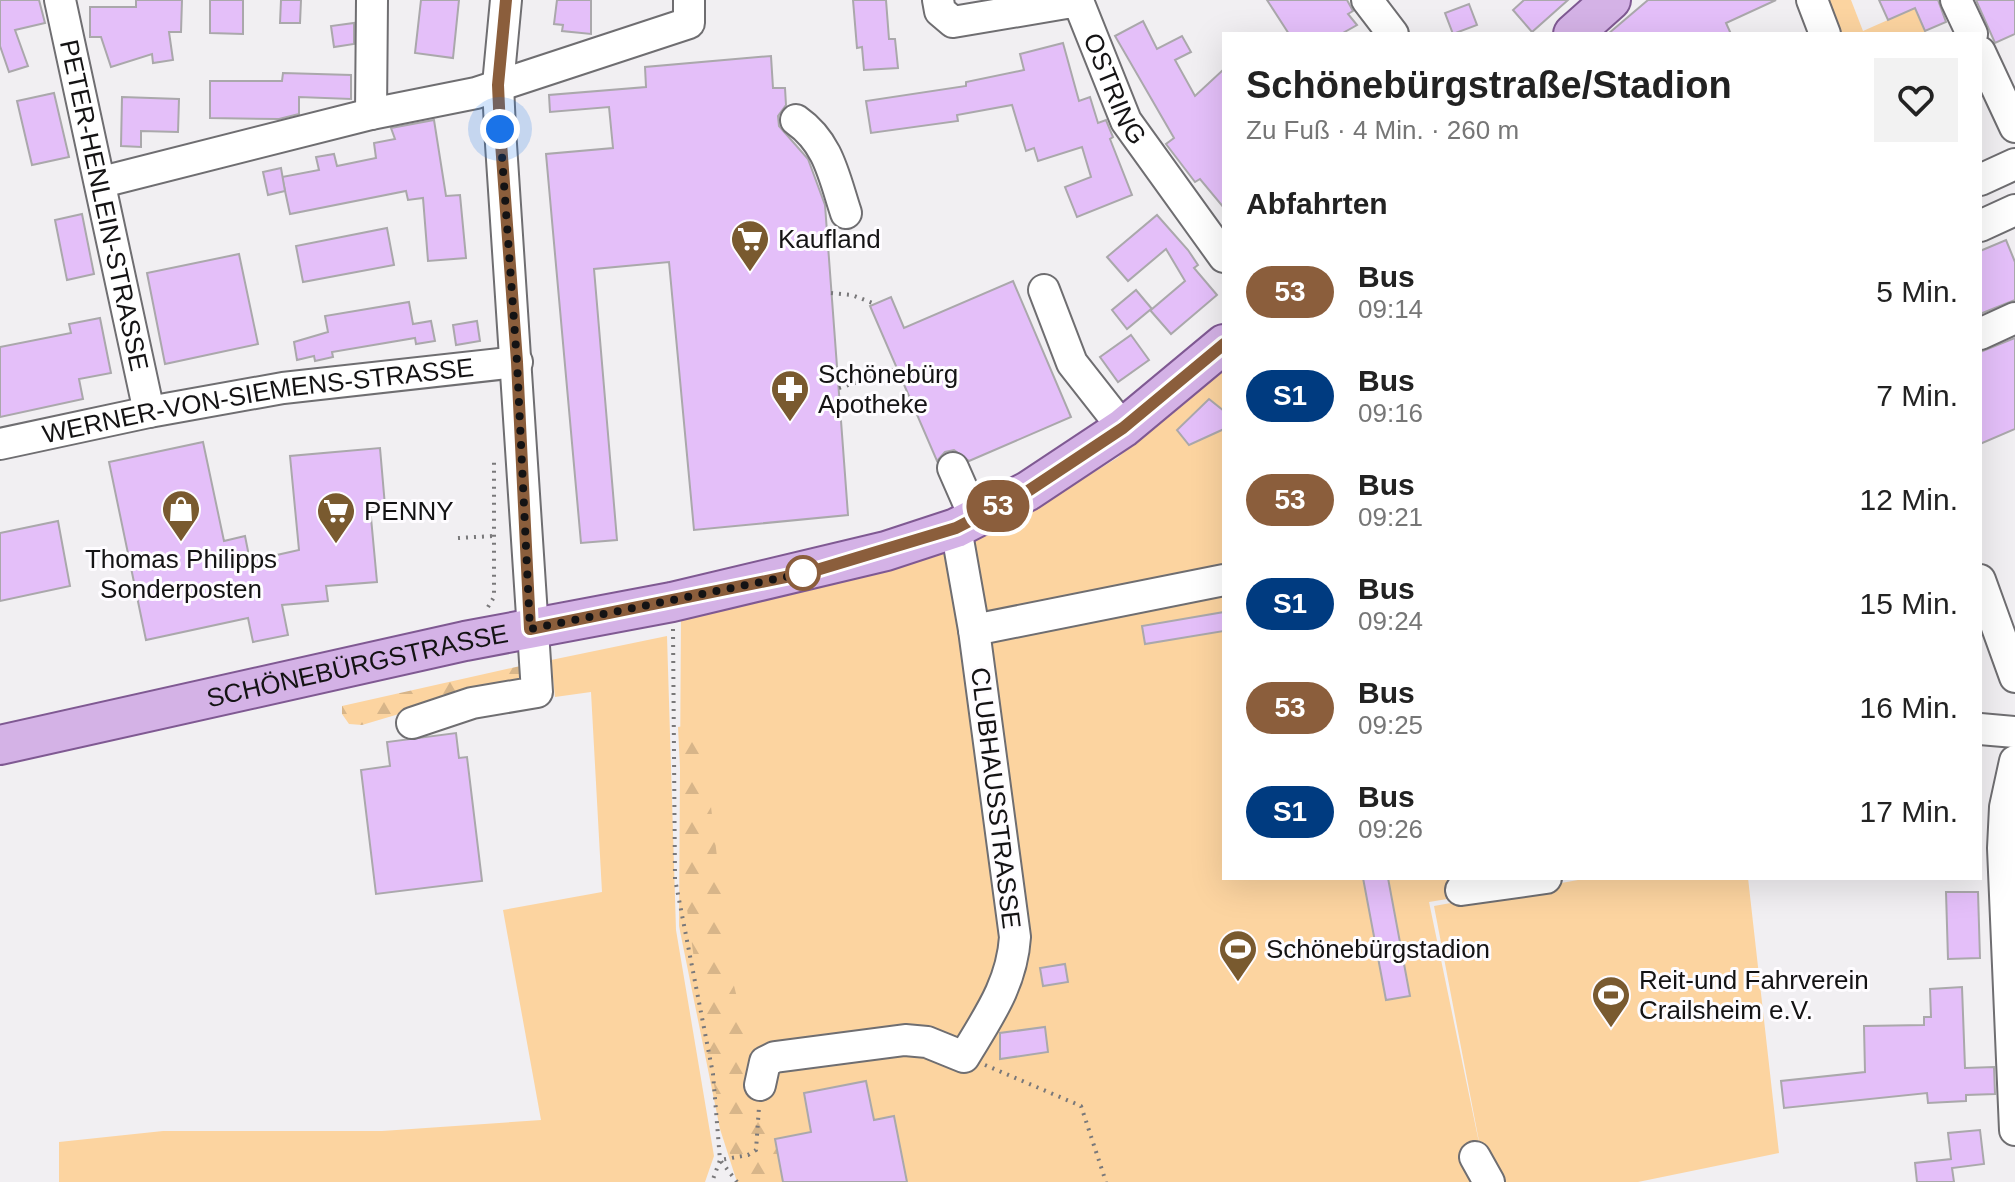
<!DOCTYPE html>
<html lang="de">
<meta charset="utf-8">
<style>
:root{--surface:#fff;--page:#f2f2f2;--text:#222;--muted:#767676}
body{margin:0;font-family:Arial,sans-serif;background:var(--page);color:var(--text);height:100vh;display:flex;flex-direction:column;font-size:30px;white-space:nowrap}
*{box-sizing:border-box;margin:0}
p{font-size:26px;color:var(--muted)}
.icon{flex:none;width:44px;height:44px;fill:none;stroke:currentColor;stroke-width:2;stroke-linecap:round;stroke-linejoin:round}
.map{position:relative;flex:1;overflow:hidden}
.drawer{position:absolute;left:1222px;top:32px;width:760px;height:848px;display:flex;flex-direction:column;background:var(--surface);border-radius:0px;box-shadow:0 8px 32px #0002}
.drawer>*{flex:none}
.badge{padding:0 16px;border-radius:26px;font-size:28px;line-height:52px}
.you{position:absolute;width:40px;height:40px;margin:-20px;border:6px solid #fff;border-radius:50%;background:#1a73e8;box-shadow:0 0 0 12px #1a73e833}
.map>.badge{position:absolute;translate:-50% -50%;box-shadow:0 0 0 4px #fff}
h2{padding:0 24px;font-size:30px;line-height:72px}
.round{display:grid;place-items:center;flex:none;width:84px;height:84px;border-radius:0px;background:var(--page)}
.head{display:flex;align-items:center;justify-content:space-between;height:136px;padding:0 24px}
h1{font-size:38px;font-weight:800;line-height:60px}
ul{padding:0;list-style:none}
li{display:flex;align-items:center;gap:24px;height:104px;padding:0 24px}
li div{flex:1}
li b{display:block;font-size:30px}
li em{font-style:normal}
li .badge{min-width:88px;font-weight:700;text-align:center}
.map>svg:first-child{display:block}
.green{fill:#fcd4a0}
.forest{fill:url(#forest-firs)}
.building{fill:#e4bff9;stroke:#aaa8ab;stroke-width:2}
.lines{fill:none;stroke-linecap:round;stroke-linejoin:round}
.minor-casing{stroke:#6f6e71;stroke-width:34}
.major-casing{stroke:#7f5992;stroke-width:42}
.path{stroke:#79787a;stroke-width:4;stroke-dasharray:2 6;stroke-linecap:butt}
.minor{stroke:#fff;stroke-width:30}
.major{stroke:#d4b2e6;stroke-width:38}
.line-casing{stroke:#fff;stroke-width:18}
.line{stroke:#8b5e3c;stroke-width:12}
.walk{stroke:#141314;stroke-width:8;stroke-dasharray:0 14.4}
.stop-dot{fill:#fff;stroke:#8b5e3c;stroke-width:4}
.labels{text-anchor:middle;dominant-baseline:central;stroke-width:6;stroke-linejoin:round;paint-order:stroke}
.street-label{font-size:26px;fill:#141314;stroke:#fefcff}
.poi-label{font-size:26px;fill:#141314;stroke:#fefcff;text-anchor:start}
</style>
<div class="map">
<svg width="2015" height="1182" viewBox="0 0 2015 1182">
<defs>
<pattern id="forest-firs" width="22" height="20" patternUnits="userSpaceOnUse" patternTransform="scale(2)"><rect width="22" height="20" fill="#fcd4a0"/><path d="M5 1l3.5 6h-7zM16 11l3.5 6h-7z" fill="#d7b589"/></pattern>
</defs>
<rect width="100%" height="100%" fill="#f1eff2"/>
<g class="green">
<polygon points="1829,0 1851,0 1863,31 1915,8 1927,34 1837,34 1825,3"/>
<polygon points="1224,368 1224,878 1574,878 1429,902 1482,1157 1434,906 1589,878 1748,878 1779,1153 1638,1182 737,1182 720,1129 679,926 681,616 893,565 1003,528 1117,458"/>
<polygon points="667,636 676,930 714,1156 705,1182 59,1182 59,1142 163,1131 382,1131 541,1120 503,910 602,892 591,692 555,697 551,660"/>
</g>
<g class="forest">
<polygon points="525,665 525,677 516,690 436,703 362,725 349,724 342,714 342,706"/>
<polygon points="701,723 731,974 754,1064 770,1098 781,1182 741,1182 733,1167 708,1059 687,909 678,727"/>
</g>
<g class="building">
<polygon points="0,0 39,0 45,23 15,30 28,66 9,72 0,46"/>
<polygon points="136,0 182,0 181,32 169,32 173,60 153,63 152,54 111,67 101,37 90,37 90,7 136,7"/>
<polygon points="210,0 243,0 243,34 210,33"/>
<polygon points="281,0 301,0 300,23 280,23"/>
<polygon points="421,0 459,0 453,58 415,53"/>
<polygon points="557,0 591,0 591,34 562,31 563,25 554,24"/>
<polygon points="853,0 886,0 889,39 895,39 898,68 864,70 862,47 857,48"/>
<polygon points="1267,0 1347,0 1353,11 1348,14 1357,25 1341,34 1289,34"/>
<polygon points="1524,0 1568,0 1532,32 1513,10"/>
<polygon points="1648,0 1776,0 1726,23 1731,34 1608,34"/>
<polygon points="1879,0 1938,0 1946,22 1925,31 1915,8 1888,20"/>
<polygon points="1976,0 2015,0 2015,34 1995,43"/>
<polygon points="1469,4 1477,25 1453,34 1445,13"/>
<polygon points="1143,21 1157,49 1182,36 1191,52 1175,60 1195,96 1224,69 1224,208 1200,179 1195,182 1166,144 1174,138 1115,36"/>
<polygon points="354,23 354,44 334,47 331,26"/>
<polygon points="1063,43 1079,101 1090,97 1098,123 1106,120 1113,137 1110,139 1132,195 1077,217 1065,187 1091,177 1082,147 1038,161 1034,148 1026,151 1012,105 957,115 958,121 871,133 866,101 966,86 966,82 1024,70 1020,54"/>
<polygon points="771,56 773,88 785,88 786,105 778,116 779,126 808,159 825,205 848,515 694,530 669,262 594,269 617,540 581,543 546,154 613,148 609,107 550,112 549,95 646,87 645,67"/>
<polygon points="283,73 351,75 351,99 299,97 299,114 279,119 210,118 210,81 282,81"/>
<polygon points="54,93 69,157 32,165 17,101"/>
<polygon points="122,97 179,99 178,132 141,131 141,147 121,146"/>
<polygon points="434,120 446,196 460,195 466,258 428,261 423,198 408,200 406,191 290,214 282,177 319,170 316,157 334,154 337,166 376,158 374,143 395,139 391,128"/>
<polygon points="281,168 285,191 268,195 263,172"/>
<polygon points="82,214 94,274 67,280 55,220"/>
<polygon points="1157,215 1188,250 1198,265 1194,268 1217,295 1171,334 1150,310 1127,329 1112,310 1136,290 1152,309 1185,281 1166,249 1128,281 1107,257"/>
<polygon points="387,228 394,265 303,282 296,246"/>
<polygon points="2006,240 2015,262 2015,300 1980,314 1980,251"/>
<polygon points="239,254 258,344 165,364 147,273"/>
<polygon points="1013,281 1071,417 969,461 954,450 945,452 937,461 870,306 891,297 904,328"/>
<polygon points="409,302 413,324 431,321 435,341 416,344 415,338 332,352 333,357 315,361 314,356 297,360 294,342 328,332 325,316"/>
<polygon points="100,318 111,373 79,379 83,399 0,417 0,347 71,333 69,324"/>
<polygon points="477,321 480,341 456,345 453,325"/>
<polygon points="1131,335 1149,360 1118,382 1100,357"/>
<polygon points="2015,338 2015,429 1980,444 1980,352"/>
<polygon points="1209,399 1224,411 1224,429 1189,445 1177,430"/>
<polygon points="203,442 224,541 245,536 250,561 299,550 290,456 380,448 385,506 370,507 377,582 326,586 328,601 282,605 288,635 253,642 248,618 146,640 109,462"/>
<polygon points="58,521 70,586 0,601 0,533"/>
<polygon points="1224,612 1224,631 1145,644 1142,626"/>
<polygon points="456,733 459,758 467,757 482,881 376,894 361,770 390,766 387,742"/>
<polygon points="1363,878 1388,878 1410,996 1386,1000"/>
<polygon points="1946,892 1978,892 1980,958 1948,959"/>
<polygon points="1065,964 1068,982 1043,986 1040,968"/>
<polygon points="1962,987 1965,1068 1994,1067 1995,1094 1966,1095 1966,1101 1928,1103 1927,1093 1784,1108 1781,1081 1865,1072 1864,1026 1924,1025 1924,1017 1931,1017 1930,989"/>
<polygon points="1045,1027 1048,1052 1000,1059 1000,1033"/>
<polygon points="866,1081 874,1120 894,1116 907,1182 783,1182 775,1139 811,1132 804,1093"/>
<polygon points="1980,1130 1984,1164 1952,1168 1954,1182 1917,1182 1915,1163 1951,1159 1948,1133"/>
</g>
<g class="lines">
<g class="minor-casing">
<g id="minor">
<path id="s1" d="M60 0 149 412"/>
<path id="s2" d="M938 0 940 11 953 22 1078 1 1126 121 1224 257"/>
<polyline points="1367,0 1393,34"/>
<polyline points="1812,0 1825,34"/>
<polyline points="1956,0 1972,34"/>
<polyline points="1980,52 2015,127"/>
<polyline points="371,114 372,0"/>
<path d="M796 120C829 143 834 177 846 213"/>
<polyline points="1980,180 2015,164"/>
<polyline points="102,182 371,114 476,93 689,23 689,0"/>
<polyline points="1980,226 2015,210"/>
<polyline points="1044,290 1072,363 1123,428"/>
<polyline points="1980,334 2015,318"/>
<path id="s3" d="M0 444 149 412 283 388 517 362"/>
<polyline points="953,468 975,518"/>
<polyline points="1980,580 2015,677"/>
<polyline points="974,630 1224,580"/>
<polyline points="412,723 472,703 537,692 500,129 498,85 506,0"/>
<polyline points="1980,729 2015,732"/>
<polyline points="2015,761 2005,807 2003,848 2015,1130"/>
<polyline points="1461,890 1546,878"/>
<path d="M760 1085 765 1062 775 1057 905 1040 927 1042 964 1057C988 1017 1012 984 1015 937L974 630 956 528"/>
<polyline points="1475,1157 1489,1182"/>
</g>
</g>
<g class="major-casing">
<g id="major">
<polyline points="1573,34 1611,0"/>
<path id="s4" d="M0 745 465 641 672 602 886 551 956 528 1028 491 1123 428 1224 344"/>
</g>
</g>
<g class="path">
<polyline points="831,293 852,295 875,304"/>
<polyline points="839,388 897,369"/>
<polyline points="458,538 494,536"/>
<polyline points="488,607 494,597 494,458"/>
<polyline points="673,629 675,879 713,1074 720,1160 712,1182"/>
<polyline points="985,1065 1081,1106 1106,1182"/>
<polyline points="737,1182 720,1160 748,1155 756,1150 759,1107"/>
</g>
<use href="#minor" class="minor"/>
<use href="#major" class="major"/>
</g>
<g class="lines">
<g class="line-casing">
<polyline id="line" points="506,0 498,85 500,129 517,362 530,629 810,572 956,528 1028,491 1123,428 1224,344"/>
</g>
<use href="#line" class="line"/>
<polyline class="walk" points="500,129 517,362 530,629 810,572 803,573"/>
</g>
<defs>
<g id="supermarket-pin" transform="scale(2)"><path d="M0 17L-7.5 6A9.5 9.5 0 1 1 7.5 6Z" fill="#795a2f" stroke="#fefcff"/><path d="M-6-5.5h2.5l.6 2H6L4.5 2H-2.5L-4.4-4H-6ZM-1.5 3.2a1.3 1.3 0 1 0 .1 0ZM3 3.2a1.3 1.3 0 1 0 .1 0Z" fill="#fff"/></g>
<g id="pharmacy-pin" transform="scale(2)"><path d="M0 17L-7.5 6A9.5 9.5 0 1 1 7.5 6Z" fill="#795a2f" stroke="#fefcff"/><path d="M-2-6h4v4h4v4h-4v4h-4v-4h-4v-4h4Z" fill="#fff"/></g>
<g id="shop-pin" transform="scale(2)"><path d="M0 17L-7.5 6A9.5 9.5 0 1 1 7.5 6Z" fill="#795a2f" stroke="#fefcff"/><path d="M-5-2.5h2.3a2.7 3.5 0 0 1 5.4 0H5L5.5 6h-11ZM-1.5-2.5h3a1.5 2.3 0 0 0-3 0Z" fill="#fff"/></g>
<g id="stadium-pin" transform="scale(2)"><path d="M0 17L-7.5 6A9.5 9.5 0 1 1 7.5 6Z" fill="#795a2f" stroke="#fefcff"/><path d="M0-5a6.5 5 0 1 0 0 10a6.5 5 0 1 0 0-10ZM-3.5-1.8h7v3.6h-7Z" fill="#fff"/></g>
</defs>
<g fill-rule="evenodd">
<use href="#supermarket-pin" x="750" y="239"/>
<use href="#pharmacy-pin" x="790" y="389"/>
<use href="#shop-pin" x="181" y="509"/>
<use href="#supermarket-pin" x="336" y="511"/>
<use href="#stadium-pin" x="1238" y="949"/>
<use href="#stadium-pin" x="1611" y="995"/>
</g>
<circle class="stop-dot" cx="803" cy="573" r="16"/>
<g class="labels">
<g class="street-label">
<text stroke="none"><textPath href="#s2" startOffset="250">OSTRING</textPath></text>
<text stroke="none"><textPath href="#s1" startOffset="210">PETER-HENLEIN-STRASSE</textPath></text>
<text stroke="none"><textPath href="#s3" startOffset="262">WERNER-VON-SIEMENS-STRASSE</textPath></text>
<text stroke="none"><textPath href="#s4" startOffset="366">SCHÖNEBÜRGSTRASSE</textPath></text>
<text transform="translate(996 798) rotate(83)">CLUBHAUSSTRASSE</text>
</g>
<g class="poi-label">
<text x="778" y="239">Kaufland</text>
<text x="818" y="374">Schönebürg<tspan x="818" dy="30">Apotheke</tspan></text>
<text x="364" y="511">PENNY</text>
<text x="181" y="559" text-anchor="middle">Thomas Philipps<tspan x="181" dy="30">Sonderposten</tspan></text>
<text x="1266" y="949">Schönebürgstadion</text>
<text x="1639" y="980">Reit-und Fahrverein<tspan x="1639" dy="30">Crailsheim e.V.</tspan></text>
</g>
</g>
</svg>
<div class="you" style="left:500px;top:129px"></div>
<b class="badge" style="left:998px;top:506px;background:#8b5e3c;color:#fff">53</b>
<section class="drawer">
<div class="head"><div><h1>Schönebürgstraße/Stadion</h1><p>Zu Fuß · 4 Min. · 260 m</p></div><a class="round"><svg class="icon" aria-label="heart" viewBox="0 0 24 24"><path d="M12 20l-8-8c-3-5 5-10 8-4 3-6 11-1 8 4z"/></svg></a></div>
<h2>Abfahrten</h2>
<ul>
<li><span class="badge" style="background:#8b5e3c;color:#fff">53</span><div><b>Bus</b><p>09:14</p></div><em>5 Min.</em></li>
<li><span class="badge" style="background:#003b80;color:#fff">S1</span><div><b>Bus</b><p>09:16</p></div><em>7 Min.</em></li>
<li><span class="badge" style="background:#8b5e3c;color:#fff">53</span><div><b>Bus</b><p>09:21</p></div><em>12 Min.</em></li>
<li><span class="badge" style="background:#003b80;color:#fff">S1</span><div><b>Bus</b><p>09:24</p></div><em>15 Min.</em></li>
<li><span class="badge" style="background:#8b5e3c;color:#fff">53</span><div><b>Bus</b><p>09:25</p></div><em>16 Min.</em></li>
<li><span class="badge" style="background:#003b80;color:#fff">S1</span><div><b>Bus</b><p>09:26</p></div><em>17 Min.</em></li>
</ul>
</section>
</div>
